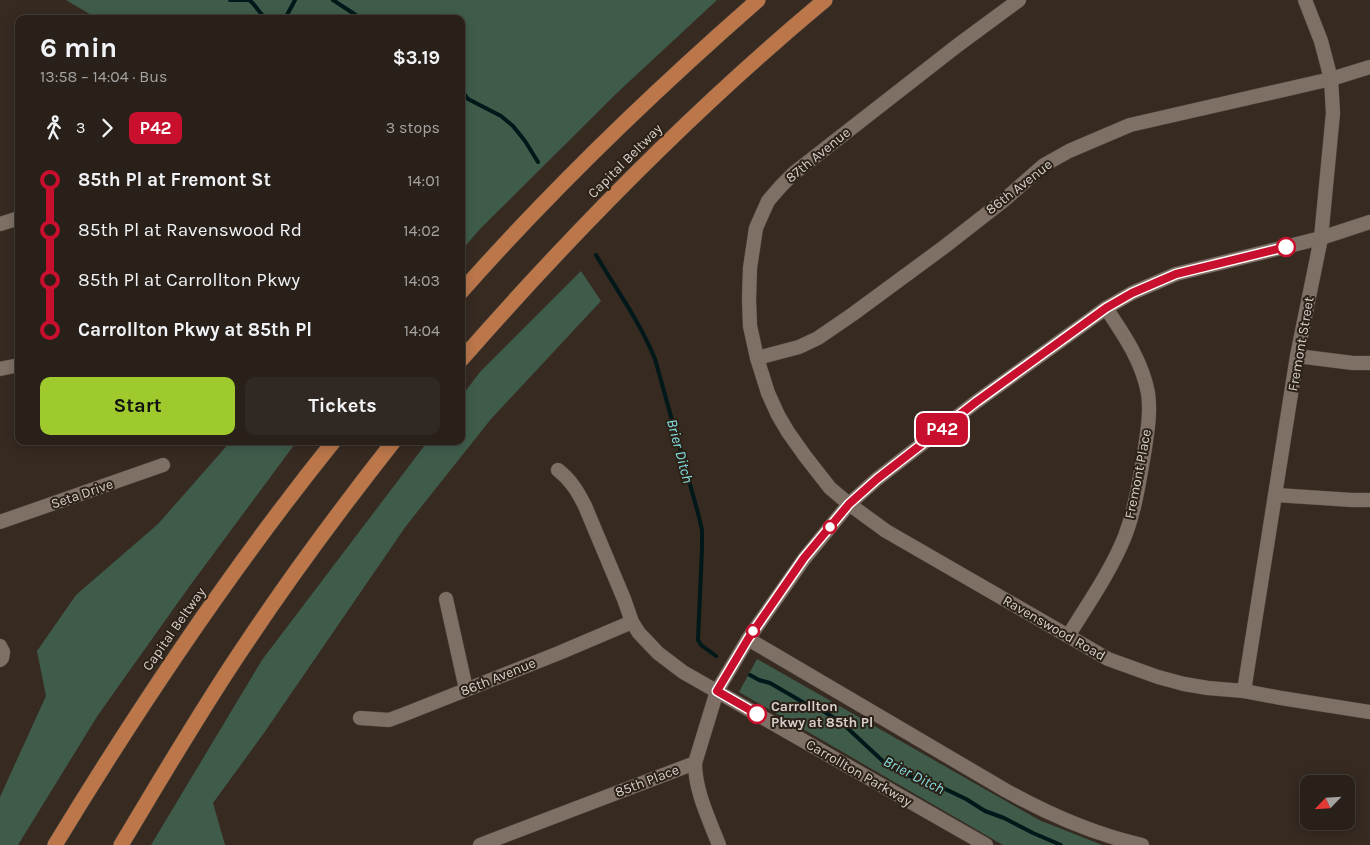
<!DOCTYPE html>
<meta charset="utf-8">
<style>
:root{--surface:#282019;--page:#302822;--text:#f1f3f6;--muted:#a5a3a2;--line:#443e38;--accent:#9fca2e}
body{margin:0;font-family:Karla,sans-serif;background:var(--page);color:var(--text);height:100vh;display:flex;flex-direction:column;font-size:19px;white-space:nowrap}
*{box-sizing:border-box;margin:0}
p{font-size:16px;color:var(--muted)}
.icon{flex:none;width:28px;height:28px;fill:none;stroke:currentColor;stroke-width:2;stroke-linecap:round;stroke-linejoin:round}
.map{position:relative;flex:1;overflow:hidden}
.sheet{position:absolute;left:15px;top:15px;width:450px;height:430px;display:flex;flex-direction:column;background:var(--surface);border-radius:10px;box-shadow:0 2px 12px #0003,0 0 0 1px var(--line)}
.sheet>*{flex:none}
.badge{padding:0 10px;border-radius:8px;font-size:18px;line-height:32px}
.needle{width:32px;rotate:245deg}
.buttons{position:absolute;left:1300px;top:775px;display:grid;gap:10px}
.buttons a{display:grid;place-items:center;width:55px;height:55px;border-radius:10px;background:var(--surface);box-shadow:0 2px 12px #0003,0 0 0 1px var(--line);font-size:25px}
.map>.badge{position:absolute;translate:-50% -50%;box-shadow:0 0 0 2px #fff}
.legs{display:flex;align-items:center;gap:8px;height:55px;padding:0 25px;font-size:16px}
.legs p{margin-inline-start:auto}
.head{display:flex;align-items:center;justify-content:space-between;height:85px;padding:0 25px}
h1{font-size:28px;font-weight:700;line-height:38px}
.button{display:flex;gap:10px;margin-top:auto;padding:10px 25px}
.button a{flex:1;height:58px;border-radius:10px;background:var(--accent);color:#111;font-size:20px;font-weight:700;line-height:58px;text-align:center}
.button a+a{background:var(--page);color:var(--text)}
ul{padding:0 25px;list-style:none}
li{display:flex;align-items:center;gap:18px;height:50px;font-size:19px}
li i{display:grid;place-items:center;width:8px;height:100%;margin:0 6px;background:currentColor}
li i::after{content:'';width:12px;height:12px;margin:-6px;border:4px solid;border-radius:50%;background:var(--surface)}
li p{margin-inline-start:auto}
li:first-child i{background:linear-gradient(#0000 50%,currentColor 0)}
li:last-child i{background:linear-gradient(currentColor 50%,#0000 0)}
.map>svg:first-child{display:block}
.green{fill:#3f5c4b}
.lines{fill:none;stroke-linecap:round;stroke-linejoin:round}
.stream{stroke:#001819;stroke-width:4}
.minor-casing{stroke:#514840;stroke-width:15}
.highway-casing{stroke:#514840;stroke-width:16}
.minor{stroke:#7e7065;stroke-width:14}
.highway{stroke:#bb764a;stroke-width:15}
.line-1-casing{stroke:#fff;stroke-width:11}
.line-1{stroke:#c8102e;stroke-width:8}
.stop-1-dot{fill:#fff;stroke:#c8102e;stroke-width:2.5}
.labels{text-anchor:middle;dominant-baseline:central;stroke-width:4;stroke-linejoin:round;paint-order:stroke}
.street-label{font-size:14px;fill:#d7d0ca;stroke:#2b2117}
.stop-label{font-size:14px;font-weight:bold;fill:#d7d0ca;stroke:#2b2117;text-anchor:start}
.water-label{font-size:15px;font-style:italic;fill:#83dde1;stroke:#2b2117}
</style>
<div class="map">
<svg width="1370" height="845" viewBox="0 0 1370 845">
<rect width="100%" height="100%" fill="#362a21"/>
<g class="green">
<polygon points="66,0 717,0 618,92 479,230 461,251 461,19 98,19"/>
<polygon points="581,271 601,301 491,419 406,526 264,733 213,803 225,845 151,845 262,660 428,441 461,441 461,397 480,372"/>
<polygon points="231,441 297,441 189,587 98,715 18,845 0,845 0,797 46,696 37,651 76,595 158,524"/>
<polygon points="757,659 1039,820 1102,845 1003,845 739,692"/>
</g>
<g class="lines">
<g class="stream">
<polyline points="230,0 247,0"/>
<path d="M249 0C257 6 259 14 267 19"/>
<polyline points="333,0 362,19"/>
<polyline points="282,19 287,15 295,0"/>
<polyline points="461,90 468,99 501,116 513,126 525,141 538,162"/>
<path d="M596 255C616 289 640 322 655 359L698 513 702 530V548L698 640 701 645 716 656"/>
<polyline points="750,675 759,680 770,683 806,704 823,711 842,723 887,765 904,774 941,787 966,799 985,811 1004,818 1033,833 1061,845"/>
</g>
<g class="minor-casing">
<g id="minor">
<polyline points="1019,0 958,45 794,173 781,186 768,201 756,228 750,268 749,299 750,326 757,358 768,393 778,415 788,432 805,456 830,488 849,504 886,531 1108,659 1158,677 1184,684 1208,688 1244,691 1281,698 1370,712"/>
<polyline points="0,224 19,218"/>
<polyline points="1297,356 1353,363 1370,363"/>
<polyline points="757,358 799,347 818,338 853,314 944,247 1003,201 1044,165 1069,151 1130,125 1331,79 1370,67"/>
<polyline points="0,369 19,365"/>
<path d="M558 470C571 480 578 492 585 506L624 599 632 622 639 633 658 653 683 672 986 845"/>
<polyline points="1276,495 1352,500 1370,500"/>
<polyline points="0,522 163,465"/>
<polyline points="446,599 466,689"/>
<path d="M1068 636C1088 604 1111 571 1125 536 1135 510 1139 482 1144 454 1147 435 1151 413 1148 393 1142 361 1124 335 1106 308"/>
<path d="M748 639 1005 790C1048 814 1093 834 1142 845"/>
<polyline points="0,646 3,652 2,658 0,660"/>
<polyline points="1244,691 1297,356 1321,238 1333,113 1331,79 1321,41 1305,0"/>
<polyline points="360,718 389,720 405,714 559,653 632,622"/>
<polyline points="480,845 695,763"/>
<path d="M719 845C709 819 695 791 695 763L717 691 748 639 804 559 849 504 877 479 976 402 1106 308 1132 293 1176 274 1321 238 1370 222"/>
</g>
</g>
<g class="highway-casing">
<g id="highway">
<path d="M461 292C553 188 654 91 758 0"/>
<path d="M461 360C574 231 694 109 825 0"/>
<path d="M55 845C140 705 231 569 334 441"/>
<path d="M121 845C162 777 202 708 247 642 293 573 342 507 394 441"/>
</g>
</g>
<use href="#minor" class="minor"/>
<use href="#highway" class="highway"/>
</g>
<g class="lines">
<g class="line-1-casing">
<polyline id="line-1" points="757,714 717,691 748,639 804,558 849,504 877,479 976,402 1106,308 1132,293 1176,274 1286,247"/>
</g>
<use href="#line-1" class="line-1"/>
</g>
<g class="stop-1-dot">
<circle cx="1286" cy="247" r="9"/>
<circle cx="830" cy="527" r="6"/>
<circle cx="753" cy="631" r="6"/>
<circle cx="757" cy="714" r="9"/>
</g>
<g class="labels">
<g class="street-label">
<text transform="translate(818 155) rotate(-39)">87th Avenue</text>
<text transform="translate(625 161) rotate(-45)">Capital Beltway</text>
<text transform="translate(1019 187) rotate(-38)">86th Avenue</text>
<text transform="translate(1301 344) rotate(-80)">Fremont Street</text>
<text transform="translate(1138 474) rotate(-79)">Fremont Place</text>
<text transform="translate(82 494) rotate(-19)">Seta Drive</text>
<text transform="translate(1054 628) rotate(30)">Ravenswood Road</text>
<text transform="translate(174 629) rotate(-55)">Capital Beltway</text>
<text transform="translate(498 677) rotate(-22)">86th Avenue</text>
<text transform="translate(859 773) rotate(30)">Carrollton Parkway</text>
<text transform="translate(647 781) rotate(-21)">85th Place</text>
</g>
<g class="stop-label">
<text x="771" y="706">Carrollton<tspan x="771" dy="16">Pkwy at 85th Pl</tspan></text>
</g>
<g class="water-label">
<text transform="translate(680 451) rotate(75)">Brier Ditch</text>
<text transform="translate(914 775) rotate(27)">Brier Ditch</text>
</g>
</g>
</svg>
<div class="buttons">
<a><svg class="needle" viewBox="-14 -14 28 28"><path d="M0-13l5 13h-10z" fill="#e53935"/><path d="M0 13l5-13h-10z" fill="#a5a3a2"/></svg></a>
</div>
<b class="badge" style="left:942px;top:429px;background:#c8102e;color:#fff">P42</b>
<section class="sheet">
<div class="head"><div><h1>6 min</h1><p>13:58 – 14:04 · Bus</p></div><b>$3.19</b></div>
<div class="legs"><svg class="icon" aria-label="walk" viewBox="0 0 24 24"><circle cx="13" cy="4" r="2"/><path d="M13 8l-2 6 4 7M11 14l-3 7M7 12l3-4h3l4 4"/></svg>3<svg class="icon" aria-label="forward" viewBox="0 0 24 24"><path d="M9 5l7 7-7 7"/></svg><b class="badge" style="background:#c8102e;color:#fff">P42</b><p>3 stops</p></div>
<ul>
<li><i style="color:#c8102e"></i><b>85th Pl at Fremont St</b><p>14:01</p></li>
<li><i style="color:#c8102e"></i><span>85th Pl at Ravenswood Rd</span><p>14:02</p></li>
<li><i style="color:#c8102e"></i><span>85th Pl at Carrollton Pkwy</span><p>14:03</p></li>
<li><i style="color:#c8102e"></i><b>Carrollton Pkwy at 85th Pl</b><p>14:04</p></li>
</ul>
<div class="button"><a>Start</a><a>Tickets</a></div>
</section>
</div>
